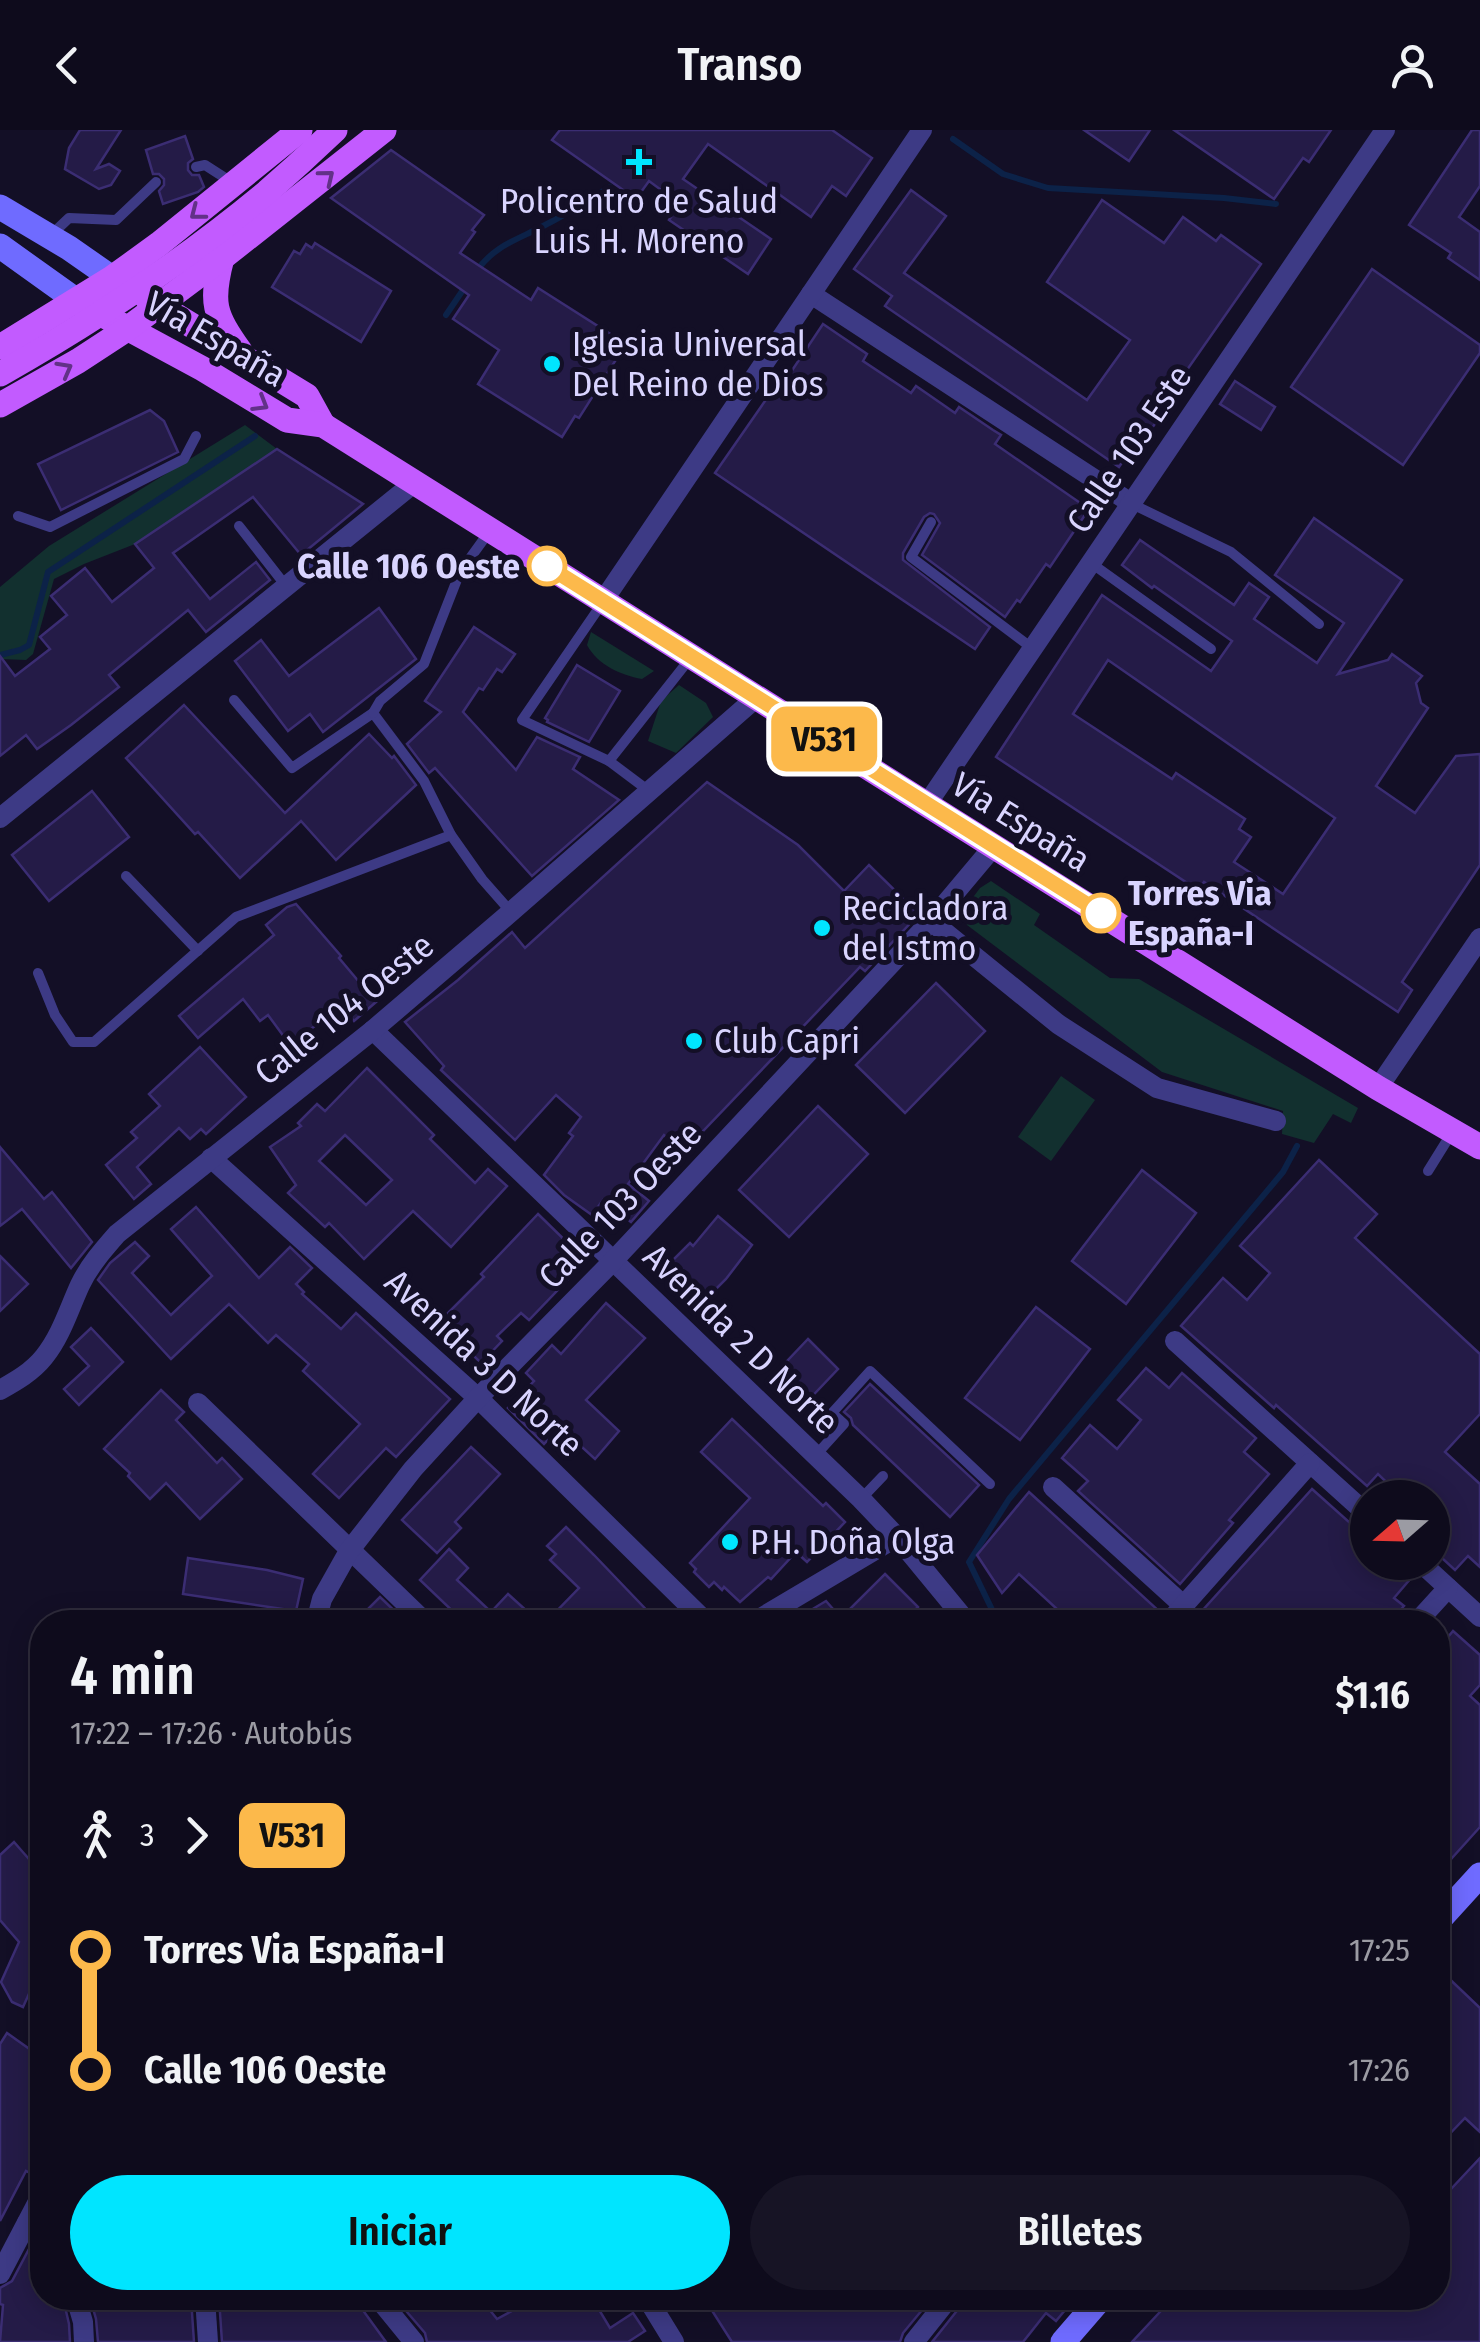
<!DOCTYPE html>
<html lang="es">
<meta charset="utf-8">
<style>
:root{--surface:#0e0b1c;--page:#171425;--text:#f1f3f6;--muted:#9b9ba3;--line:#2e2b3b;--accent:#00e5ff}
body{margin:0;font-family:"Fira Sans Condensed",sans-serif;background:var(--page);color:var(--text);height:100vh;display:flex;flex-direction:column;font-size:38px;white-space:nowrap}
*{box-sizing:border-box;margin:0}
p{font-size:32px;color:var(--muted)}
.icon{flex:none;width:55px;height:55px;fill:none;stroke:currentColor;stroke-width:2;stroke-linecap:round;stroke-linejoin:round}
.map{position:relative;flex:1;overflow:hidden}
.details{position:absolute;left:30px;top:1480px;width:1420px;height:700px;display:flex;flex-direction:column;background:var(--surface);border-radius:40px;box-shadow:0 5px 25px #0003,0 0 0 2px var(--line)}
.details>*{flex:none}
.badge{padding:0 20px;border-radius:15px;font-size:35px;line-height:65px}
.needle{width:65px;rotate:250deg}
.tools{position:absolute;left:1350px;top:1350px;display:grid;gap:20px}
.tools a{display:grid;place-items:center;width:100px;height:100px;border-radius:50%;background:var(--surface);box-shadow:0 5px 25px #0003,0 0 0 2px var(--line);font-size:50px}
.map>.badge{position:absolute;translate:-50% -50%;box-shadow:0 0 0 5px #fff}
.legs{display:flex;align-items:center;gap:15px;height:110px;padding:0 40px;font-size:32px}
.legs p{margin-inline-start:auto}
.overview{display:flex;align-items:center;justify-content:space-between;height:170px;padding:0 40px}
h1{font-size:55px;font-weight:600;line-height:75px}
.button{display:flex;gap:20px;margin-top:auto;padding:20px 40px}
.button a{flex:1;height:115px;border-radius:60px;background:var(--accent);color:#111;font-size:40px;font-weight:600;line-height:115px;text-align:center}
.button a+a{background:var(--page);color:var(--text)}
ul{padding:0 40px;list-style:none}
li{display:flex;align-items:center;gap:35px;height:120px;font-size:38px}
li i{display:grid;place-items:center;width:15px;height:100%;margin:0 12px;background:currentColor}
li i::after{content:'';width:25px;height:25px;margin:-12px;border:8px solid;border-radius:50%;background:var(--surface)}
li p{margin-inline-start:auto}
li:first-child i{background:linear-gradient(#0000 50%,currentColor 0)}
li:last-child i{background:linear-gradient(currentColor 50%,#0000 0)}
header{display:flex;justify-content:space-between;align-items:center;height:130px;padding:0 40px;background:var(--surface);font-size:45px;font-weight:600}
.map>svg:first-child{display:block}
.green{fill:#12302f}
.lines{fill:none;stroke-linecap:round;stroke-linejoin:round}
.stream{stroke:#0c2248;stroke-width:6}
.building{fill:#241b47;stroke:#3b2d73;stroke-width:2.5;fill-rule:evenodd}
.lane{stroke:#3d3a85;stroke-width:10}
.street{stroke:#3d3a85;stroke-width:20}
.secondary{stroke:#6f6bff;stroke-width:25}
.primary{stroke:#c25bff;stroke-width:25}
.primary-bridge{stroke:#c25bff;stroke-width:25}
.oneway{stroke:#623188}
.line-1-casing{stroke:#fff;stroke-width:22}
.line-1{stroke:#fcb94b;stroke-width:15}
.poi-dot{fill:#00e5ff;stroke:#130f26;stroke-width:4}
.stop-1-dot{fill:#fff;stroke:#fcb94b;stroke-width:5}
.labels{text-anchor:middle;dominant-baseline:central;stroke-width:10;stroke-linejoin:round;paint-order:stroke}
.poi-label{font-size:35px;fill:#d9d4ff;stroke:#130f26;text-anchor:start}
.street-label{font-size:35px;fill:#d9d4ff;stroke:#130f26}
.stop-label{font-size:35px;font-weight:bold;fill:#d9d4ff;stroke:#130f26;text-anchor:end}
</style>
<header><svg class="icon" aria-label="back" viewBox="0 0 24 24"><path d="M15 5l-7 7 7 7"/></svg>Transo<svg class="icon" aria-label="person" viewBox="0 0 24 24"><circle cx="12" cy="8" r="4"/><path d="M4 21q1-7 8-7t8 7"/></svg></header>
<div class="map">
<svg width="1480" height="2212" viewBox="0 0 1480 2212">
<rect width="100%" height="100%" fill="#130f26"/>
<g class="green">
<polygon points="245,295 277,319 135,414 84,434 54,449 33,524 26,530 0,529 0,457 49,416"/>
<path d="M591 502 654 541 642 549C620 545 598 535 587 515Z"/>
<polygon points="679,555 706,573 713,587 676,623 648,611 661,571"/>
<polygon points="991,751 1040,784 1034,795 1110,848 1139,849 1358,978 1351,993 1333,984 1314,1013 1282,1004 1283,981 1162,942 967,795 962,782 980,758"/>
<polygon points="1061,946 1095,970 1051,1031 1018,1007"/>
</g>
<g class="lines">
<g class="stream">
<polyline points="953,9 1003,44 1048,58 1224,68 1276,74"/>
<path d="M475 143C495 114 518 110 547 94 569 83 589 69 610 57"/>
<polyline points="446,185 465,157"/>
<polyline points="0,525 20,520 29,515 48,442 255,306"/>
<polyline points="998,1492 969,1432 1009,1369 1283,1042 1297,1016"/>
</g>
</g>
<g class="building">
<polygon points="80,0 121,0 96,39 109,34 120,41 111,55 99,59 65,39 69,18"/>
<polygon points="560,0 832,0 872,28 846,66 832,56 811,87 708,14 683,49 771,109 748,144 669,90 680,74 649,51 636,69 552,10"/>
<polygon points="1084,0 1150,0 1129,31"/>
<polygon points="1174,0 1331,0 1309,32 1303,28 1274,69"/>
<polygon points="1472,0 1480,0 1480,56 1459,87 1480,102 1480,150 1448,128 1451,123 1409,95"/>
<polygon points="185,6 193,29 188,33 188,40 192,45 199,45 204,57 198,62 163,74 159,61 164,55 164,49 159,44 153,44 146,20"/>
<polygon points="391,20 484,85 472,100 475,102 460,123 531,170 538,158 626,214 579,288 575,286 562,307 478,254 499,220 453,189 469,165 331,68"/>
<polygon points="911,60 946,86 904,143 1087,270 1130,210 1047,152 1102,70 1164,113 1183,87 1216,111 1221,105 1261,134 1182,247 1186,249 1150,301 1146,298 1119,337 885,176 892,166 854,139"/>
<polygon points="315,113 391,161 361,212 272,157 294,121 300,124 306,114 312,118"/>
<polygon points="1372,139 1480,215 1480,223 1403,335 1291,257"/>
<polygon points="823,194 867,224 863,231 911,263 916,256 955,283 959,277 993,300 1001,305 995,314 1089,379 1050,437 1046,434 1020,472 1017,470 1005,487 922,425 940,393 934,384 930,383 924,387 903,423 903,430 990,497 975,519 715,343 781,248 785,251"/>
<polygon points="1235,251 1275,277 1261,300 1220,274"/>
<polygon points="150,280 164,291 178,322 61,380 38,334"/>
<polygon points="277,319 363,374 301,425 253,367 173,423 210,469 256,432 270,450 206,502 188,480 109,545 119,557 71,595 37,619 26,605 0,626 0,526 15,546 50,519 40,507 67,485 51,466 85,438 112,472 154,438 135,414"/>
<path d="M1314 388 1402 450 1338 544 1388 530 1392 524 1422 546 1416 553 1421 573 1428 578 1376 656 1415 683 1456 626 1480 624V735L1402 852 1412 860 1398 882 1204 752 1198 760 996 627 1102 465 1211 541 1232 511 1154 456 1152 458 1122 435 1140 410 1234 475 1249 453 1269 467 1254 489 1317 533 1344 493 1275 445ZM1108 530 1335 688 1283 764 1234 732 1251 707 1239 699 1245 689 1176 643 1172 649 1073 584Z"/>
<polygon points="379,478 416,529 323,602 310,584 288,601 235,531 261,510 289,546"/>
<polygon points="474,497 515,524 502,542 497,539 483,560 479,558 463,582 516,640 537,607 580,627 573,639 619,670 532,746 435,638 429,643 407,614 441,582 425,571"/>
<polygon points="577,535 620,561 589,612 547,592 548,590 545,588"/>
<polygon points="184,575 285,683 369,604 392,628 394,626 416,655 336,730 301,691 240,748 198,702 195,704 126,628"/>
<polygon points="707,652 798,715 844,761 869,735 919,784 865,841 860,837 683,1022 664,1005 628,1054 649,1071 631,1092 603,1070 592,1085 564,1065 544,1045 573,1006 569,1003 581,987 556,965 515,1010 441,940 444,936 405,892 458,850 512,802 525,818"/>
<polygon points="92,661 129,707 49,771 12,725"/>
<polygon points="296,774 341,826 339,828 376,872 354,891 341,876 290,915 268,885 260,891 243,869 198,908 179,886 274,805 266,795 287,777"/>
<polygon points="936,853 985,901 905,983 856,935"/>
<polygon points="200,917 246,967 206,1004 201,999 190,1009 179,998 137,1037 151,1054 134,1069 106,1035 137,1008 131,1002 160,976 149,964"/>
<path d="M367 938 434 1005 430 1009 475 1053 488 1039 507 1056 451 1117 413 1081 364 1129 329 1093 325 1097 288 1063 296 1055 270 1017 301 996 298 993 317 974 325 981ZM345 1005 392 1050 366 1075 319 1031Z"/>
<polygon points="818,976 868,1024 789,1107 739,1060"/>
<polygon points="0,1017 44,1069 52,1062 92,1112 71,1138 22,1079 0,1096"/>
<polygon points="1319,1030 1377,1084 1355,1108 1480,1224 1480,1284 1445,1322 1480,1354 1480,1437 1468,1426 1455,1440 1432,1419 1432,1368 1403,1368 1378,1344 1367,1356 1276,1275 1274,1278 1181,1196 1223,1148 1247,1170 1270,1143 1240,1116"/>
<polygon points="1142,1040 1196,1083 1126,1174 1072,1131"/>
<polygon points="196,1077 259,1148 290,1117 312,1138 296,1154 304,1162 302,1164 341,1199 356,1183 450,1269 396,1327 386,1318 339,1368 313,1344 360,1294 303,1241 309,1234 276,1205 268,1213 229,1174 171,1229 98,1150 110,1133 135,1112 149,1126 132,1143 171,1185 212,1146 171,1099"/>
<polygon points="538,1084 577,1122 568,1131 577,1140 529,1190 521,1183 497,1206 502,1211 481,1233 439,1192 484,1147 481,1144"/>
<polygon points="718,1086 752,1115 726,1149 699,1176 664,1139 690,1113 693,1116"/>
<polygon points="0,1126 28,1154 0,1181"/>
<polygon points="606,1173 645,1208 586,1270 619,1301 595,1329 560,1297 544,1314 508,1278 534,1251 526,1243 552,1215 561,1224"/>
<polygon points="1036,1177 1090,1219 1020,1310 965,1268"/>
<polygon points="91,1198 123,1232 79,1275 64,1259 89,1236 71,1217"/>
<polygon points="808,1209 838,1239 800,1279 770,1249"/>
<polygon points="1146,1238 1169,1258 1182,1243 1256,1308 1244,1322 1269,1344 1229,1390 1233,1393 1180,1454 1078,1361 1088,1351 1062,1328 1090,1295 1117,1319 1141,1290 1118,1270"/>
<polygon points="870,1254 979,1355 950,1387 853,1295 851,1288 844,1282"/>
<polygon points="161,1260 184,1282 176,1290 217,1333 222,1328 242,1349 200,1389 166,1353 150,1369 128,1346 130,1343 104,1319"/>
<polygon points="732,1289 823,1376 826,1373 845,1392 807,1432 796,1422 771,1449 768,1447 740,1472 724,1457 722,1460 714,1452 709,1457 694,1442 696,1439 690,1433 750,1368 701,1322"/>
<polygon points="471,1317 500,1344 455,1392 461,1398 437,1423 402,1390"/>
<polygon points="1312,1359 1368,1409 1368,1432 1394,1432 1411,1448 1394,1468 1404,1476 1389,1492 1192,1492"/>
<polygon points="1029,1362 1160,1482 1156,1492 1071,1492 1019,1444 1002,1463 977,1425"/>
<polygon points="566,1397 594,1425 658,1492 546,1492 579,1458 550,1430 556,1424 547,1416"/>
<polygon points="449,1419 468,1438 457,1450 491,1482 508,1464 539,1492 464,1492 420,1450"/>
<polygon points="188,1428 267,1440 303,1449 296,1481 183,1464"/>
<polygon points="885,1444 918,1477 903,1492 791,1492 826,1471 841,1488"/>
<polygon points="380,1467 406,1492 355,1492"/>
<polygon points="1453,1501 1480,1525 1480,1555 1470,1566 1480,1575 1480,1697 1452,1728 1438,1715 1438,1519"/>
<polygon points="14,1712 42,1744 42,1835 23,1877 12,1872 1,1852 19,1812 0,1790 0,1725"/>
<polygon points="1438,1838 1480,1878 1480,2002 1465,1988 1438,2016"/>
<polygon points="7,1903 42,1928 42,2024 32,2044 26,2041 0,2091 0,1914"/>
<polygon points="1480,2028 1480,2212 1132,2212 1173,2168 1438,2168 1438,2073"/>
<polygon points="29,2119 35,2126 42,2128 42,2168 63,2168 69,2194 70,2212 0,2212 3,2175 0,2174 0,2158 12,2151"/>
<polygon points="90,2168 191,2168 194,2212 98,2212 96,2189"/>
<polygon points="219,2168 354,2168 386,2212 222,2212"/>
<polygon points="395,2168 480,2168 497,2189 536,2168 592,2168 610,2198 633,2183 645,2201 628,2212 427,2212 425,2203"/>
<polygon points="704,2168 932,2168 903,2203 900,2212 732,2212"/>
<polygon points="962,2168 1075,2168 1056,2191 1046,2183 1023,2212 932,2212 960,2177"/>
</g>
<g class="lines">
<g class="lane">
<polyline points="196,37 205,35 233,53"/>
<polyline points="50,106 69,88 116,90 156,52"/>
<polyline points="1132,374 1231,422 1319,494"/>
<polyline points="18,386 50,397 184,329 196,306"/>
<polyline points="931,392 911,427 1032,518"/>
<polyline points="239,396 286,456"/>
<polyline points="1091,433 1211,519"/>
<polyline points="603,472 522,590 609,631 692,526"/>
<polyline points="234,570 292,638 373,583 424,651 451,705 482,749 511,782"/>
<polyline points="373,583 380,571 424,534 460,442 489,402"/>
<polyline points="609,631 649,661"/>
<polyline points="126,746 198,821"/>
<polyline points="38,843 55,885 73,912 94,912 236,787 451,705"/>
<polyline points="1428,1041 1451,1004"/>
<polyline points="816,1325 844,1294 832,1283 870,1241 990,1354"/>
<polyline points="861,1369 883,1346"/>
</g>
<g class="street">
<polyline points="811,164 1131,373"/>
<polyline points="603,471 922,0"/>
<polyline points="927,674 1385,0"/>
<polyline points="0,688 414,353"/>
<polyline points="931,791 1058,894 1157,958 1276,991"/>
<polyline points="373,900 861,1369 897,1407 967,1492"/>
<polyline points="1378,958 1480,808"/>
<polyline points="211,1028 478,1268 706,1492"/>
<polyline points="1175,1211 1368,1385"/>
<path d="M0 1260C16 1251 32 1242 44 1227 61 1206 69 1179 80 1155 89 1136 103 1120 117 1104L373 900 511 782 757 567"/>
<polyline points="198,1273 425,1492"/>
<polyline points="1053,1357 1184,1476"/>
<polyline points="1420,1432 1480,1487"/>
<polyline points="316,1492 322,1469 349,1421 413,1339 478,1268 613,1131 931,791 994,716"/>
<polyline points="754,1492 897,1407"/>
<polyline points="1169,1492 1310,1333"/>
<polyline points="1417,1492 1448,1458"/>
<polyline points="27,2093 42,2114"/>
<polyline points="0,2144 42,2064"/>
<polyline points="76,2168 83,2192 84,2212"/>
<polyline points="205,2168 208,2212"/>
<polyline points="378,2168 414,2212"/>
<polyline points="647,2168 674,2212"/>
<polyline points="914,2212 949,2168"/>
</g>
<g class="secondary">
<polyline points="0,77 69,118 112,148"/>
<polyline points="0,116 77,171"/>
<polyline points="1438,1791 1480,1745"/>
<polyline points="1063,2212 1101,2168"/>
</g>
<g class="primary">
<path d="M222 128C210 173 214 184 240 221"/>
<polyline points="147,168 307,266 323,295"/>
<polyline points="77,171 203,239 287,290 323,295 1378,958 1480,1017"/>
<polyline points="0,217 112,148 159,114 300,0"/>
<polyline points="0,275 78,231 127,199 222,128 384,0"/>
</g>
<path class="primary-bridge" d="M0 244C94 191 184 131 267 62 290 42 313 21 335 0"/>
</g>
<defs><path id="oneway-chevron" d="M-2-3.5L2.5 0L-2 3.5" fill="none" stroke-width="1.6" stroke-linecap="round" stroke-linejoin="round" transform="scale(2.5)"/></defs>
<g class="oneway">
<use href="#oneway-chevron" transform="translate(327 47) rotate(-39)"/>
<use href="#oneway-chevron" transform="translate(197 83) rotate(142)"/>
<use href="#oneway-chevron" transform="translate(65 239) rotate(-29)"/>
<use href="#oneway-chevron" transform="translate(261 274) rotate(31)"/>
</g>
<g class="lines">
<g class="line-1-casing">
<polyline id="line-1" points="547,436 1101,783"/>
</g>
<use href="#line-1" class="line-1"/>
</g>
<g class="poi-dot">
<path d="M634 17h10v10h10v10h-10v10h-10v-10h-10v-10h10z"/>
<circle cx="552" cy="234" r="10"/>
<circle cx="822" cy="798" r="10"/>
<circle cx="694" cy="911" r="10"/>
<circle cx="730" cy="1412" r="10"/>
</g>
<g class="stop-1-dot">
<circle cx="547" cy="436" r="18"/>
<circle cx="1101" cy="783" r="18"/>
</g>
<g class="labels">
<g class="poi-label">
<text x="639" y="71" text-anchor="middle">Policentro de Salud<tspan x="639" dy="40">Luis H. Moreno</tspan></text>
<text x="572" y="214">Iglesia Universal<tspan x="572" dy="40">Del Reino de Dios</tspan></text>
<text x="842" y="778">Recicladora<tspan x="842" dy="40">del Istmo</tspan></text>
<text x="714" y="911">Club Capri</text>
<text x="750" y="1412">P.H. Doña Olga</text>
</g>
<g class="street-label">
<text transform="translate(216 209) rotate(30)">Vía España</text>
<text transform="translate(1129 319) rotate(-56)">Calle 103 Este</text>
<text transform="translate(1021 692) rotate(32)">Vía España</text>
<text transform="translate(344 879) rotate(-39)">Calle 104 Oeste</text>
<text transform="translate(620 1075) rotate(-46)">Calle 103 Oeste</text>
<text transform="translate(741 1209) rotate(44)">Avenida 2 D Norte</text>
<text transform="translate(484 1233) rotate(43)">Avenida 3 D Norte</text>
</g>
<g class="stop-label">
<text x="520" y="436">Calle 106 Oeste</text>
<text x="1128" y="763" text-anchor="start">Torres Via<tspan x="1128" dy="40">España-I</tspan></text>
</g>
</g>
</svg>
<div class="tools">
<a><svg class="needle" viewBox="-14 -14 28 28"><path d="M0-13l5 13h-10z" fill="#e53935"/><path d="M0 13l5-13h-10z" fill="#9b9ba3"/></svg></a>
</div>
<b class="badge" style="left:824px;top:609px;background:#fcb94b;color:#111">V531</b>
<section class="details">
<div class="overview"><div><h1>4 min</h1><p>17:22 – 17:26 · Autobús</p></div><b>$1.16</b></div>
<div class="legs"><svg class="icon" aria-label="walk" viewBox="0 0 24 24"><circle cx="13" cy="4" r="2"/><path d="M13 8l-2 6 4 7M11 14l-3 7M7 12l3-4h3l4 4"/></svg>3<svg class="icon" aria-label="forward" viewBox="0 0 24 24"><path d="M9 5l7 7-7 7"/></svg><b class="badge" style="background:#fcb94b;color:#111">V531</b></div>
<ul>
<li><i style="color:#fcb94b"></i><b>Torres Via España-I</b><p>17:25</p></li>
<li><i style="color:#fcb94b"></i><b>Calle 106 Oeste</b><p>17:26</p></li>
</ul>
<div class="button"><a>Iniciar</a><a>Billetes</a></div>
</section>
</div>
